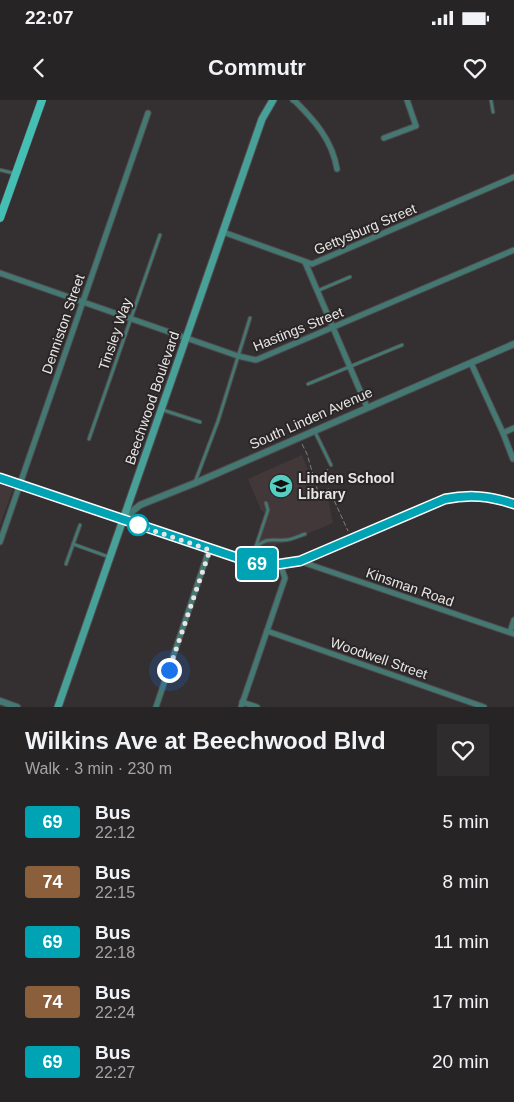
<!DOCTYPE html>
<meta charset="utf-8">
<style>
:root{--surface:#272425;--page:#2f2c2d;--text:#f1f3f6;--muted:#a4a4a7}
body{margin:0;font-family:Arial,sans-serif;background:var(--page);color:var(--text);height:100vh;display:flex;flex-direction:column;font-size:19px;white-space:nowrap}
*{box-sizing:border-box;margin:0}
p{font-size:16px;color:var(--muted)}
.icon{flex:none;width:28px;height:28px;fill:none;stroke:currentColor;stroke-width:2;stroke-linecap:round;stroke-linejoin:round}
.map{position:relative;height:607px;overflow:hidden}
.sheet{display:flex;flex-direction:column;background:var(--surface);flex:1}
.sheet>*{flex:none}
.badge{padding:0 10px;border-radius:4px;font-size:18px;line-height:32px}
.you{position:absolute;width:25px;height:25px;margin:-12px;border:4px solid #fff;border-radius:50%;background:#1a73e8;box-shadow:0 0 0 8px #1a73e833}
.map>.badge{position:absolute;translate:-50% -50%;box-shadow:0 0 0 2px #fff}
.round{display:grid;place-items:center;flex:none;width:52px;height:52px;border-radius:0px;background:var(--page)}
.headline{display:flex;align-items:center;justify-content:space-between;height:85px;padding:0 25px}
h1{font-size:24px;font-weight:600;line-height:38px}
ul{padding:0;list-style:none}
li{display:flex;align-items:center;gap:15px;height:60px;padding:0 25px}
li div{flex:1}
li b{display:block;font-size:19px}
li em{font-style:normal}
li .badge{min-width:55px;font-weight:700;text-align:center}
.status{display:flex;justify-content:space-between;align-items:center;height:35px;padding:0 25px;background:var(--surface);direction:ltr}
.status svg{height:14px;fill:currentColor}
header{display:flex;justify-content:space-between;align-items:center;height:65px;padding:0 25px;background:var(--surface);font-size:22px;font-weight:600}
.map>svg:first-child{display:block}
.built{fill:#42383a}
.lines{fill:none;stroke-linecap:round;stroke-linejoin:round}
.service-casing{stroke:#514d4e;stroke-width:4.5}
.minor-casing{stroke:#514d4e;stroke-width:7}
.tertiary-casing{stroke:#514d4e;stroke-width:8}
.secondary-casing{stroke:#514d4e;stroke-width:9}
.primary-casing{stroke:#514d4e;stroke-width:9}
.path{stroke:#807d7d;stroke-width:1;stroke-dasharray:5 2.5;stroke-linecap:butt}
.service{stroke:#447973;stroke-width:2.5}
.minor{stroke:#447973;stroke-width:5}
.tertiary{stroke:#447973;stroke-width:6}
.secondary{stroke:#47a198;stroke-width:7}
.primary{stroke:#45bfb4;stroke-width:8}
.line-casing{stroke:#fff;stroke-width:11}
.line{stroke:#00a3b4;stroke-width:8}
.walk{stroke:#e8e5e5;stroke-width:5;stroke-dasharray:0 9}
.stop-dot{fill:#fff;stroke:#00a3b4;stroke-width:2.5}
.labels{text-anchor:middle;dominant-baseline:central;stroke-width:4;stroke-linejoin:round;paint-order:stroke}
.street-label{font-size:14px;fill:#e8e5e5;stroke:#2a2627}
.poi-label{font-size:14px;font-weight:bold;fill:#e8e5e5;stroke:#2a2627;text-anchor:start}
</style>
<div class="status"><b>22:07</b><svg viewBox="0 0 49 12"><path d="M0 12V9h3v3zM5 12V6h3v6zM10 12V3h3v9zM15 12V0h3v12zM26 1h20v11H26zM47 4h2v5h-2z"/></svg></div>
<header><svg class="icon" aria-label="back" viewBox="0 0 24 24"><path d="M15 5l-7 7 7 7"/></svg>Commutr<svg class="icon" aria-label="heart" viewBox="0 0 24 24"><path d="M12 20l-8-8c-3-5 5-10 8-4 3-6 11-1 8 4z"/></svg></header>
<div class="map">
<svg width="514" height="607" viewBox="0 0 514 607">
<rect width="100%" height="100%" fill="#343031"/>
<g class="built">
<polygon points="302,355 318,395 320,397 323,396 325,399 328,398 333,423 295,439 273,446 258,447 256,443 266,420 267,414 261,410 248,379"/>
<polygon points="0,384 13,389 0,425"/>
</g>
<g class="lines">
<g class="service-casing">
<g id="service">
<polyline points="491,0 493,12"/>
<polyline points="0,70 13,73"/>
<polyline points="317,191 350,177"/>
<polyline points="308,284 402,245"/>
<polyline points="163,310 200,322"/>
<polyline points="315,332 331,365"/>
<polyline points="89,339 160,135"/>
<polyline points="195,382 218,321 250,218"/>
<polyline points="73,444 109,457"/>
<path d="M257 446C269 437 271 441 285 440 291 440 299 436 305 434"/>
<polyline points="251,461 268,410 266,403"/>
<polyline points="66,464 80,425"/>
</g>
</g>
<g class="minor-casing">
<g id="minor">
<path d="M293 0 295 1C315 21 332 40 337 69"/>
<polyline points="384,38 416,26 407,0"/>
<polyline points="223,132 312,164 514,77"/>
<polyline points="305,162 367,307"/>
<polyline points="0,173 238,256 256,260 514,150"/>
<polyline points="471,263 503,333 513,359"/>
<polyline points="503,333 514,328"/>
<polyline points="0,442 148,13"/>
<polyline points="299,461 514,534"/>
<polyline points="267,531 484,607"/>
<polyline points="510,532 514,520"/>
<polyline points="242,602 257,607"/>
<polyline points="156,607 209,450"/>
<polyline points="241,607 285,478 280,464"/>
</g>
</g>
<g class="tertiary-casing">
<g id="tertiary">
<polyline points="123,419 140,405 195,383 514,244"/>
<polyline points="0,601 17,607"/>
</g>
</g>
<g class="secondary-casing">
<g id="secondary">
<path d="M0 378 250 462 280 464 299 461 445 399C470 394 490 396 514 404"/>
<polyline points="58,607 262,19 273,0"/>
</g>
</g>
<g class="primary-casing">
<polyline id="primary" points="0,118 42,0"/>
</g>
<g class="path">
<polyline points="302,344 307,354 318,392 329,389 348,431"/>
<polyline points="314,380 320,379 328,369"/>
</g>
<use href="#service" class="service"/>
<use href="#minor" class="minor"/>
<use href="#tertiary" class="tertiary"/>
<use href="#secondary" class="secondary"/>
<use href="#primary" class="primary"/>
</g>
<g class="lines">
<g class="line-casing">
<path id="line" d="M0 378 250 462 280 464 300 461 445 399C470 394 490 396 514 404"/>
</g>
<use href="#line" class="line"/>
<polyline class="walk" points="138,425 134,424 210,450 169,570"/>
</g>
<defs>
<g id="school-disc" transform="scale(1.25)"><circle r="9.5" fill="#57cec2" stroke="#2a2627"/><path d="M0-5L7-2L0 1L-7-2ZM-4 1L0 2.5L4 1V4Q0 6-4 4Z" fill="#111"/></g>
</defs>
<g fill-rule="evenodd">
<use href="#school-disc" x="281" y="386"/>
</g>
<circle class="stop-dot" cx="138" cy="425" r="10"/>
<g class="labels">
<g class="street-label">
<text transform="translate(365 129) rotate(-23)">Gettysburg Street</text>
<text transform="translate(63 224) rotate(-71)">Denniston Street</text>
<text transform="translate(298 229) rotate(-22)">Hastings Street</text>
<text transform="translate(115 234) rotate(-71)">Tinsley Way</text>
<text transform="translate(152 298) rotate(-71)">Beechwood Boulevard</text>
<text transform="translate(311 318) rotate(-24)">South Linden Avenue</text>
<text transform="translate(410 487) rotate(19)">Kinsman Road</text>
<text transform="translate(379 558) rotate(19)">Woodwell Street</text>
</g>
<g class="poi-label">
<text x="298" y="378">Linden School<tspan x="298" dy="16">Library</tspan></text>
</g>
</g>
</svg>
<div class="you" style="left:169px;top:570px"></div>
<b class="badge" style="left:257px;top:464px;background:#00a3b4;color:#fff">69</b>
</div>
<section class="sheet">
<div class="headline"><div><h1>Wilkins Ave at Beechwood Blvd</h1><p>Walk · 3 min · 230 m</p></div><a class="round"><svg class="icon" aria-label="heart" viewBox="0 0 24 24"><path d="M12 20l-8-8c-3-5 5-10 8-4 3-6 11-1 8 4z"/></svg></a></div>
<ul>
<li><span class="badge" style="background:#00a3b4;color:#fff">69</span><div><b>Bus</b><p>22:12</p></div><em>5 min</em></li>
<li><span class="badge" style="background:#8b5e3c;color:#fff">74</span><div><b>Bus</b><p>22:15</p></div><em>8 min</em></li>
<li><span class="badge" style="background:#00a3b4;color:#fff">69</span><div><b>Bus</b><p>22:18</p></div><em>11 min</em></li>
<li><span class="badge" style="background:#8b5e3c;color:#fff">74</span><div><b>Bus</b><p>22:24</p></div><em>17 min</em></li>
<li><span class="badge" style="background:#00a3b4;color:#fff">69</span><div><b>Bus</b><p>22:27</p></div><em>20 min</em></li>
</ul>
</section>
